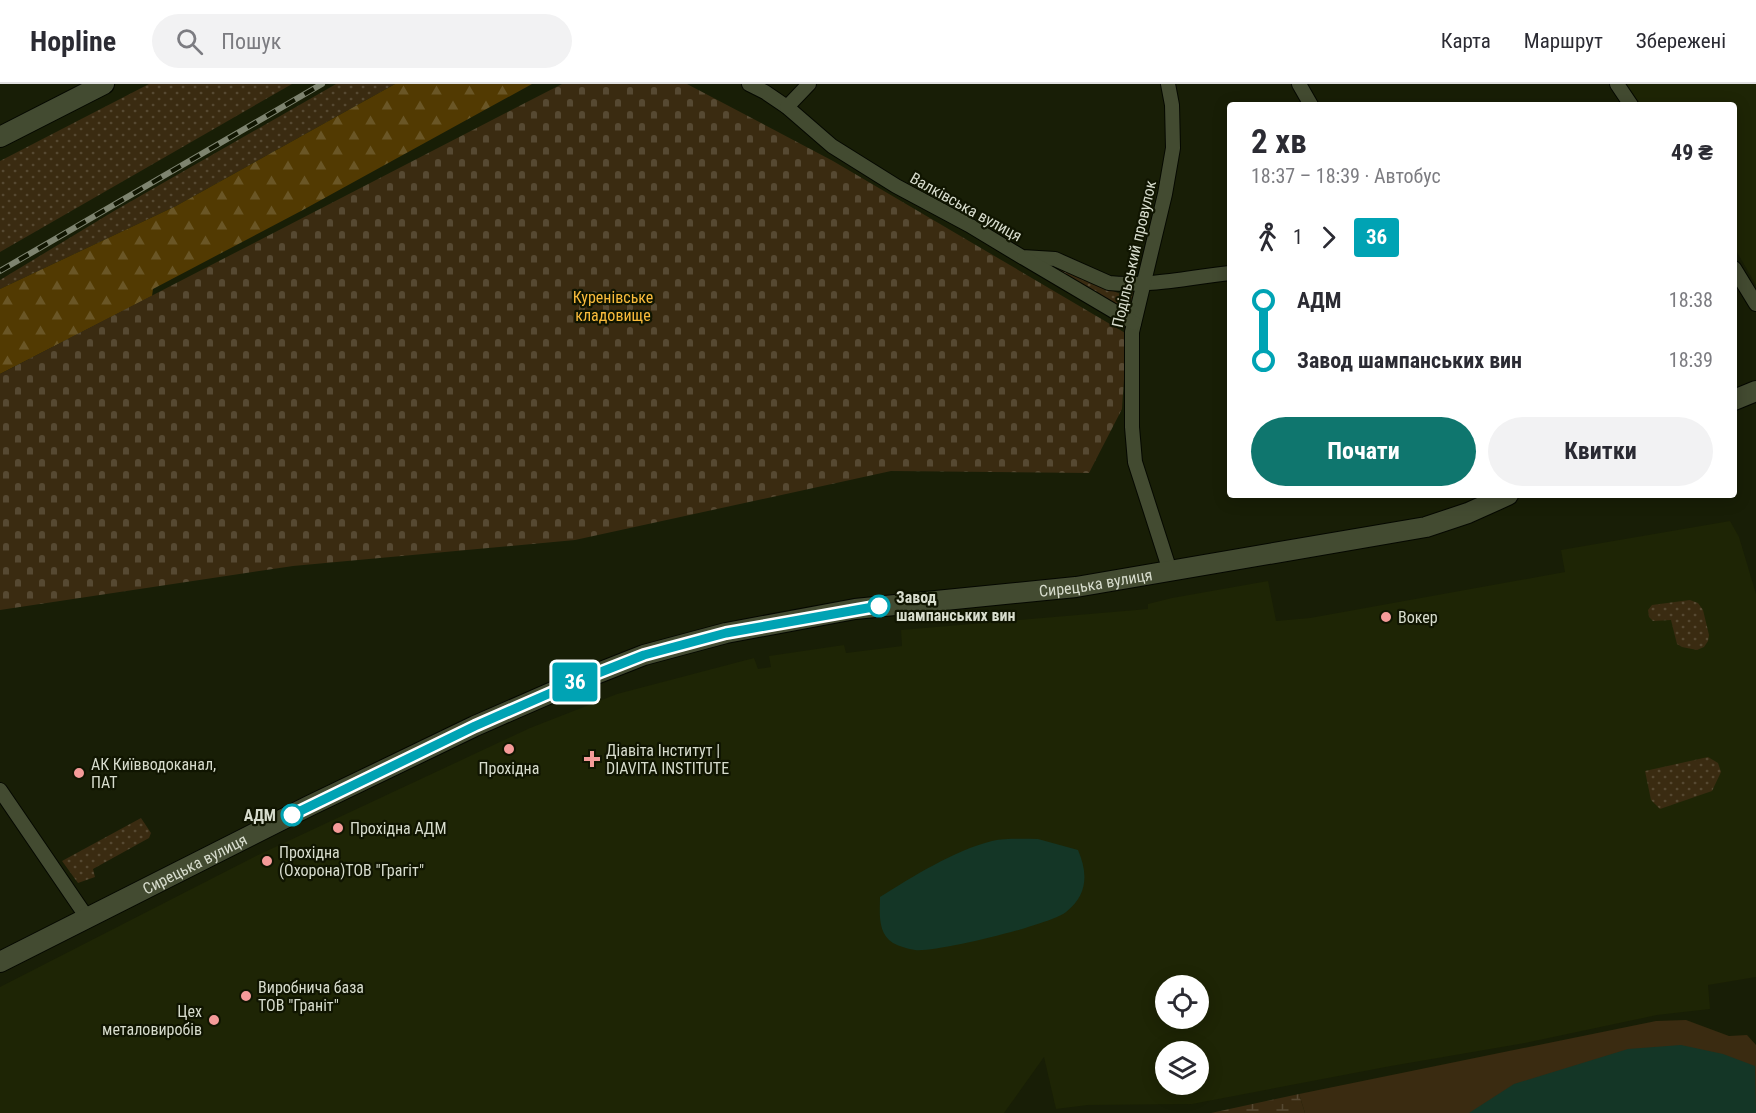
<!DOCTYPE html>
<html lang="uk">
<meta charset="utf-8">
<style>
:root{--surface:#fff;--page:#f2f2f3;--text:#2b2b33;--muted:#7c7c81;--line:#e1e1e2;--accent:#0f766e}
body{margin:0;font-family:"Roboto Condensed",sans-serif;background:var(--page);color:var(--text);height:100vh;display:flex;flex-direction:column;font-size:22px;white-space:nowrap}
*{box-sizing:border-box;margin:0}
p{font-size:20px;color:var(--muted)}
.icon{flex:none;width:33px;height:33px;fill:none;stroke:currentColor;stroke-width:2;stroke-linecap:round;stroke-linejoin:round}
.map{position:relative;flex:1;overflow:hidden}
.details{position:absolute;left:1227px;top:18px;width:510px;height:396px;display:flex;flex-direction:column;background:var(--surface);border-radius:6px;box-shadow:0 3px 15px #0003}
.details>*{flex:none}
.badge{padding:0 12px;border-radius:4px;font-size:21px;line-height:39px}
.controls{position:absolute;left:1155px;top:891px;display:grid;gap:12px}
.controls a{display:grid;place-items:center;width:54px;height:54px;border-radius:50%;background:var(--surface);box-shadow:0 3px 15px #0003;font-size:30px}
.map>.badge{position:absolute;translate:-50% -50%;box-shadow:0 0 0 3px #fff}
.legs{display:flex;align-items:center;gap:9px;height:66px;padding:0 24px;font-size:20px}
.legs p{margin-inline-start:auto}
.headline{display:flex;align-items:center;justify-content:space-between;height:102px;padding:0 24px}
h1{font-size:33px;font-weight:700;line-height:45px}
.cta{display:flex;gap:12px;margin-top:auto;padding:12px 24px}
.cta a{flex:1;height:69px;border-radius:36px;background:var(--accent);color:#fff;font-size:24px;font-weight:700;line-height:69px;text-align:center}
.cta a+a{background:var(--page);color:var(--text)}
ul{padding:0 24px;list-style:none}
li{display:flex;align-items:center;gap:21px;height:60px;font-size:22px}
li i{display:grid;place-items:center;width:9px;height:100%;margin:0 8px;background:currentColor}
li i::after{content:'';width:15px;height:15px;margin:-8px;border:4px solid;border-radius:50%;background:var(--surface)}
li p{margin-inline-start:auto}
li:first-child i{background:linear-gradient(#0000 50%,currentColor 0)}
li:last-child i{background:linear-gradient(currentColor 50%,#0000 0)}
header{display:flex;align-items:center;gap:36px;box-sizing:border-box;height:84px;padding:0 30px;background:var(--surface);border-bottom:2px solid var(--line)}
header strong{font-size:28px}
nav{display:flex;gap:33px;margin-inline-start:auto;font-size:21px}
.search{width:420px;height:54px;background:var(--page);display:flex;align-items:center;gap:15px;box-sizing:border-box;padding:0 21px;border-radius:33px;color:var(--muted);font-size:22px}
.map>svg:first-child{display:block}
.built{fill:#1e2505;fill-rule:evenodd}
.grass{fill:url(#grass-dots)}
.forest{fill:url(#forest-firs)}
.wetland{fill:url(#wetland-marsh)}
.cemetery{fill:url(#cemetery-stones)}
.park{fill:#3a2b11}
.water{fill:#143626}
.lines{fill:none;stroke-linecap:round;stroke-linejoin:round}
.minor-casing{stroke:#050800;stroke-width:16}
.secondary-casing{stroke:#050800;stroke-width:22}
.minor{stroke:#434b31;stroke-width:14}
.secondary{stroke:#434b31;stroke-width:20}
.rail-casing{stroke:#7e8470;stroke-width:6}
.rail{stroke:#101501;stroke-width:4;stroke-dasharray:11;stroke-linecap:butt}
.line-1-casing{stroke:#fff;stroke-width:14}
.line-1{stroke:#00a3b4;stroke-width:9}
.stop-1-dot{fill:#fff;stroke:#00a3b4;stroke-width:3}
.poi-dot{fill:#f59b99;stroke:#101501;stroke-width:2}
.labels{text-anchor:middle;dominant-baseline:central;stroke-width:4.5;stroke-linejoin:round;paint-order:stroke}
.street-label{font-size:16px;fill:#d7dccd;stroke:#101501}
.park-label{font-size:16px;fill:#fabc3c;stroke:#101501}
.stop-label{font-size:16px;font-weight:bold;fill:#d7dccd;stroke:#101501;text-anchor:start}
.poi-label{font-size:16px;fill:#d7dccd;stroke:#101501;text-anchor:start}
</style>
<header>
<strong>Hopline</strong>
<div class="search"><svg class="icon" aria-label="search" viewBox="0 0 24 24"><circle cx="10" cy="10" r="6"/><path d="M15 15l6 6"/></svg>Пошук</div>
<nav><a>Карта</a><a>Маршрут</a><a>Збережені</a></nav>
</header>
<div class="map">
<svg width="1756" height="1029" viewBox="0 0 1756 1029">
<defs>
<pattern id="grass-dots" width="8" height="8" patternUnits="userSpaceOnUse" patternTransform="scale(1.5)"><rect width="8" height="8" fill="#3a2b11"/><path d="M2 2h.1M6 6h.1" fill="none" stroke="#564932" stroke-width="1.8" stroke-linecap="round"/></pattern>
<pattern id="forest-firs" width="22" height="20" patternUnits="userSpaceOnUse" patternTransform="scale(1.5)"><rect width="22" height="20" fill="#523a02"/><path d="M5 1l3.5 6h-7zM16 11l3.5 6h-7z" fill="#6a5626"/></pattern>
<pattern id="wetland-marsh" width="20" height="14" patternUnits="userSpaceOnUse" patternTransform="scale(1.5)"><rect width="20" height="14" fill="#3a2b11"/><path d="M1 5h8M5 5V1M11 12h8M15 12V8" fill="none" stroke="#564932"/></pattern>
<pattern id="cemetery-stones" width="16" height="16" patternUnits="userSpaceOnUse" patternTransform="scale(1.5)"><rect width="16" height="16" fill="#3a2b11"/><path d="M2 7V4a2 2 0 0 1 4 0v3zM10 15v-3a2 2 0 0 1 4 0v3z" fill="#564932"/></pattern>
</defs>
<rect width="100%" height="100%" fill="#181e06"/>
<g class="built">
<polygon points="1626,0 1756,0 1756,201 1734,163 1734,21 1641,21"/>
<path d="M1730 437 1739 453 1756 510V893L1708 901 1710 925 1657 931 1525 959 1391 982 1192 1020 1088 1021 1056 1025 1044 973 1004 1029H0V903L256 772 530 644 617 610 754 574 758 585 771 583 769 572 844 561 846 569 902 562 901 546 1148 525V520L1172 514 1268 497 1276 537 1310 534 1565 488 1561 466ZM1166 902H1198V934H1166ZM1166 968H1198V1000H1166Z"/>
</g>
<g class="grass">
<polygon points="149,0 292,0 0,168 0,77"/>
<polygon points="336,0 395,0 176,122 0,205 0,196 114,127"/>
<polygon points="1049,181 1123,211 1131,203 1137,204 1133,229 1127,230 1047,183"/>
<polygon points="1690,516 1698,519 1703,526 1709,551 1708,557 1704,563 1697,566 1682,563 1677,560 1671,536 1653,537 1649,533 1648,526 1652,521"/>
<polygon points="1708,673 1718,679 1721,688 1712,707 1660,725 1651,716 1645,687"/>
<polygon points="141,734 151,749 149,754 93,785 95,793 78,799 62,777"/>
</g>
<polygon class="forest" points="395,0 532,0 301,127 153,205 152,212 0,290 0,205 176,122"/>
<polygon class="wetland" points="1299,1010 1305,1029 1211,1029"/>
<polygon class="cemetery" points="562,0 687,0 833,77 1127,250 1122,325 1089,389 891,387 575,456 293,482 0,526 0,290"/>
<polygon class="park" points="1686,936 1729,952 1747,951 1756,961 1756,1029 1305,1029 1299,1010 1656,937"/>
<g class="water">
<path d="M1038 755 1078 766C1088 789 1088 811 1066 828 1050 841 935 869 915 866 909 865 898 862 893 859 877 849 880 828 880 813 912 793 955 766 992 757 1006 754 1023 755 1038 755Z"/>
<polygon points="1681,961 1723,970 1755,982 1756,1029 1469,1029 1514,1000 1628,965"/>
</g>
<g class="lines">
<g class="minor-casing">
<g id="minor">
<path d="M749 0 765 8 787 23 832 62 896 102 969 141 1022 173 1055 175 1109 199C1149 203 1191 193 1230 189"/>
<polyline points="1168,0 1172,21 1173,64 1165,110 1132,248 1132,343 1135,378 1170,487"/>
<polyline points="1299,0 1311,21"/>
<polyline points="1617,0 1631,21"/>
<polyline points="787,23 809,0"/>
<polyline points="1024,174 1134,239"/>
<polyline points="1734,184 1756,220"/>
<polyline points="0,706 88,835"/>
</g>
</g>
<g class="secondary-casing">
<g id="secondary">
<polyline points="0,53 104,0"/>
<polyline points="1734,316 1756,307"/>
<path id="s1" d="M0 878 309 722 475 642 578 597 644 571 726 549 855 525 1076 503 1426 443 1468 429 1508 411"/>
</g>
</g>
<use href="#minor" class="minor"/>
<use href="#secondary" class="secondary"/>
<g class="rail-casing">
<polyline id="rail" points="0,187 322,0"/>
</g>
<use href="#rail" class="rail"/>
</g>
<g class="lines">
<g class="line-1-casing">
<polyline id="line-1" points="292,731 475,642 578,597 644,571 726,549 879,522"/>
</g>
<use href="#line-1" class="line-1"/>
</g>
<g class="stop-1-dot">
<circle cx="879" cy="522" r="10"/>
<circle cx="292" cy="731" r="10"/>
</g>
<g class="poi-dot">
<circle cx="1386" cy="533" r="6"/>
<circle cx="509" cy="665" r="6"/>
<path d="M589 666h6v6h6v6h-6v6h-6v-6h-6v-6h6z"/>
<circle cx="79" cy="689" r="6"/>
<circle cx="338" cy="744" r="6"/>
<circle cx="267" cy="777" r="6"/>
<circle cx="246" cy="912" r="6"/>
<circle cx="214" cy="936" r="6"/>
</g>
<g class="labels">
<g class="street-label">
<text transform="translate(966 123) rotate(29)">Валківська вулиця</text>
<text transform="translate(1134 170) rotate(-77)">Подільський провулок</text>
<text stroke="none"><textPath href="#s1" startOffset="1172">Сирецька вулиця</textPath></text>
<text stroke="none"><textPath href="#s1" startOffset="218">Сирецька вулиця</textPath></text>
</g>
<g class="park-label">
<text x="613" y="213">Куренівське<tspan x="613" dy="18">кладовище</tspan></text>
</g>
<g class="stop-label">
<text x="896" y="513">Завод<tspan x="896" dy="18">шампанських вин</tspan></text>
<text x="276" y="731" text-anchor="end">АДМ</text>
</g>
<g class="poi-label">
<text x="1398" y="533">Вокер</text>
<text x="606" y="666">Діавіта Інститут |<tspan x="606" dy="18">DIAVITA INSTITUTE</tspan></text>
<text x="91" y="680">АК Київводоканал,<tspan x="91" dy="18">ПАТ</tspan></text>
<text x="509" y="684" text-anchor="middle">Прохідна</text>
<text x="350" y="744">Прохідна АДМ</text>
<text x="279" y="768">Прохідна<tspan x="279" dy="18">(Охорона)ТОВ "Грагіт"</tspan></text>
<text x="258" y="903">Виробнича база<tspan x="258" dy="18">ТОВ "Граніт"</tspan></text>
<text x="202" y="927" text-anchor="end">Цех<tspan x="202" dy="18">металовиробів</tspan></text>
</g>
</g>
</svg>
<div class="controls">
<a><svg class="icon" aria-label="locate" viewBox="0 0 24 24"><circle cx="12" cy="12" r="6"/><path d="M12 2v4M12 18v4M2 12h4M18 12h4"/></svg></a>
<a><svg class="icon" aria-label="layers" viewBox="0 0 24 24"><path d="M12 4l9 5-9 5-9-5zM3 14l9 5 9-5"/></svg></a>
</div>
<b class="badge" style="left:575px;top:598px;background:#00a3b4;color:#fff">36</b>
<section class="details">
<div class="headline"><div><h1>2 хв</h1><p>18:37 – 18:39 · Автобус</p></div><b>49 ₴</b></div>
<div class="legs"><svg class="icon" aria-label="walk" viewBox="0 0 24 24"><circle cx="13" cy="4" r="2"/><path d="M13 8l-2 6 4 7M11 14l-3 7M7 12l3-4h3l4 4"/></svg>1<svg class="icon" aria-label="forward" viewBox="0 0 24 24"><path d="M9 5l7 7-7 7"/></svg><b class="badge" style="background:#00a3b4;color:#fff">36</b></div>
<ul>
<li><i style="color:#00a3b4"></i><b>АДМ</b><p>18:38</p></li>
<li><i style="color:#00a3b4"></i><b>Завод шампанських вин</b><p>18:39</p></li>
</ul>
<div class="cta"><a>Почати</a><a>Квитки</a></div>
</section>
</div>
